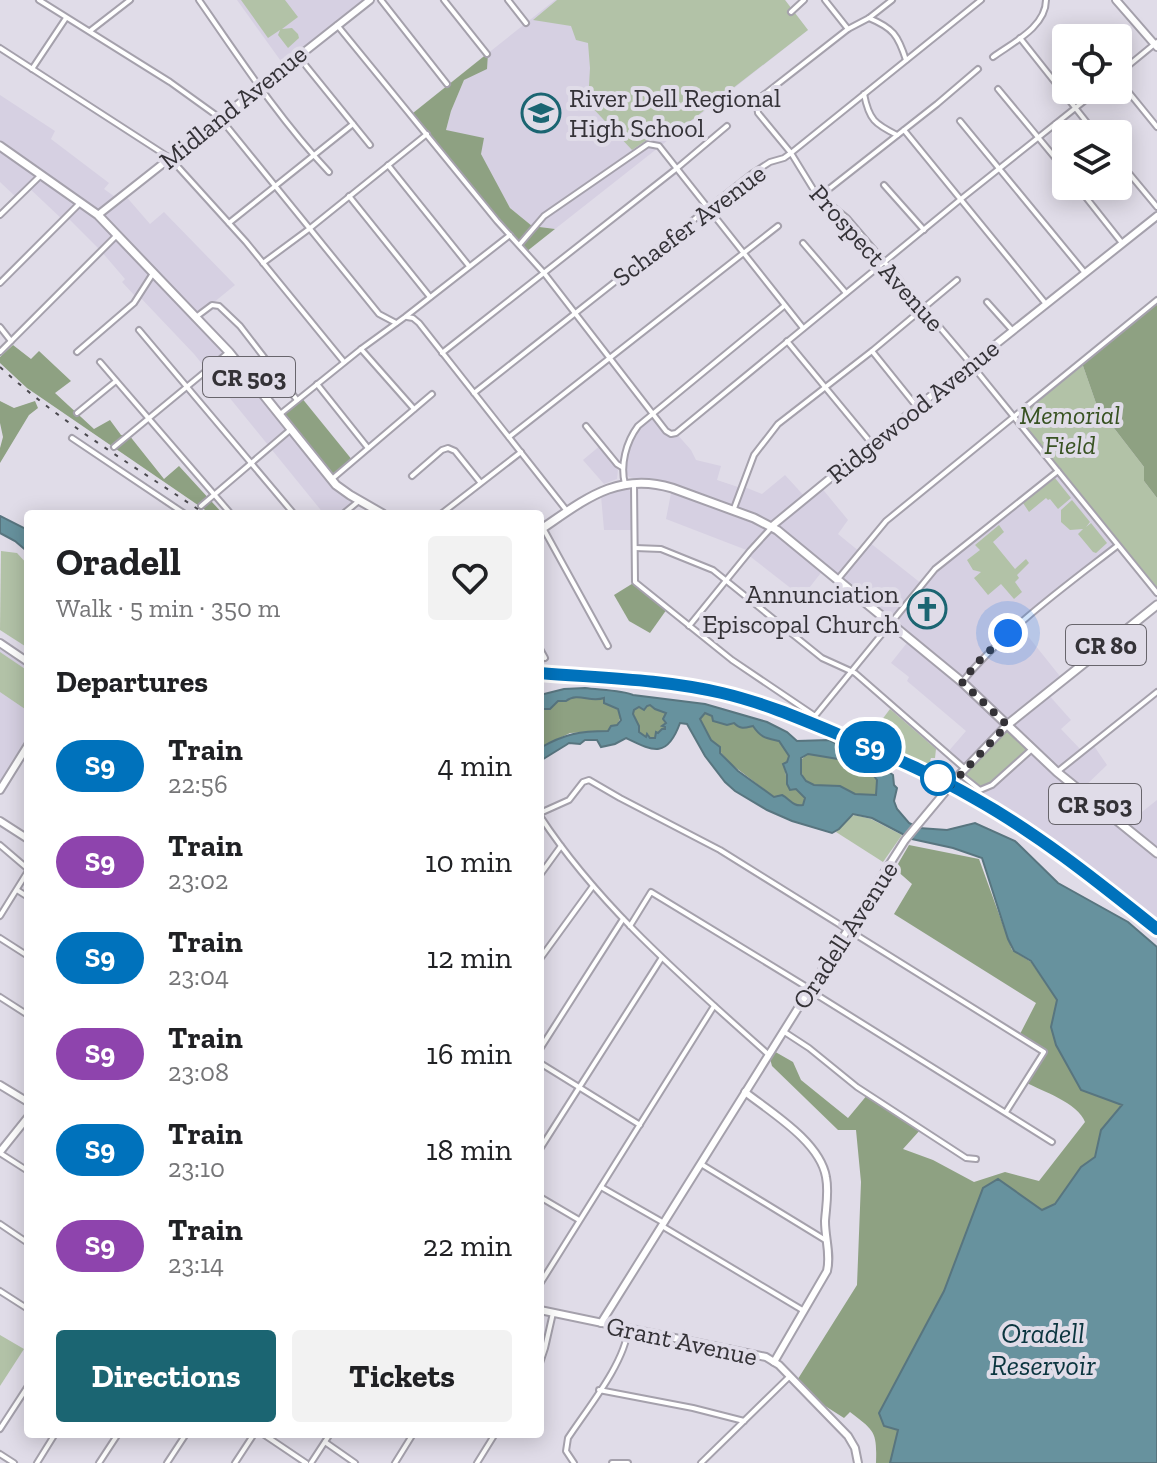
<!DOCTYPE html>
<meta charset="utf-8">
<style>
:root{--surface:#fff;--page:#f2f2f2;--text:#202124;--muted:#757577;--accent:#1b6572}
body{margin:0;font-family:"Zilla Slab",serif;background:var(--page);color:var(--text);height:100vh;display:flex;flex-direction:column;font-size:30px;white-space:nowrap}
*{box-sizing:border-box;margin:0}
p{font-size:26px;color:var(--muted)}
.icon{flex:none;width:44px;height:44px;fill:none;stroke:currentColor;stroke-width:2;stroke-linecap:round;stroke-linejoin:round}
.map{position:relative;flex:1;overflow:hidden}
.drawer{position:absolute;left:24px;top:510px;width:520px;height:928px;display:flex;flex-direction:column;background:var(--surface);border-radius:8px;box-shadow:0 4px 20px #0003}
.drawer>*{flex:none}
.badge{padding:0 16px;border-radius:26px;font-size:28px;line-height:52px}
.tools{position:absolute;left:1052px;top:24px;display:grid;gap:16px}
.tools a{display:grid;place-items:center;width:80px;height:80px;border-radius:8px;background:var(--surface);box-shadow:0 4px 20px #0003;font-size:40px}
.you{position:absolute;width:40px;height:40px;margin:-20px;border:6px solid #fff;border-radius:50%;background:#1a73e8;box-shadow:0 0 0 12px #1a73e833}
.map>.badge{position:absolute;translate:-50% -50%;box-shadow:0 0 0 4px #fff}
h2{padding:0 32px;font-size:30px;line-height:72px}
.round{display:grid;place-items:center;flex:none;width:84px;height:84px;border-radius:8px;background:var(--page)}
.head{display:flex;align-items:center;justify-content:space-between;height:136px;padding:0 32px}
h1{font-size:38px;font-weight:700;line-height:60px}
.action{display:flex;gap:16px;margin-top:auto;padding:16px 32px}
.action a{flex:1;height:92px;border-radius:8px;background:var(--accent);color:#fff;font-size:32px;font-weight:700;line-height:92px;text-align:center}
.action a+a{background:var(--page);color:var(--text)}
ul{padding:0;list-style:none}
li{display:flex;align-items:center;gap:24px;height:96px;padding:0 32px}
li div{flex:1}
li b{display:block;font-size:30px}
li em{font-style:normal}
li .badge{min-width:88px;font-weight:700;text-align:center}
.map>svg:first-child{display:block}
.built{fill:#d6d0e2}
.green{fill:#b2c2a7}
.forest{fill:#8ea182}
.water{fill:#67929e;stroke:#58757f;stroke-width:2;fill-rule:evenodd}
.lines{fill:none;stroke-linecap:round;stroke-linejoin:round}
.minor-casing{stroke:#a5a1ac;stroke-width:8}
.tertiary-casing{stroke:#a5a1ac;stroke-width:10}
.secondary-casing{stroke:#a5a1ac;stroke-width:10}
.primary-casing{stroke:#a5a1ac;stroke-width:11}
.minor{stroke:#fff;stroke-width:4}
.tertiary{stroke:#fff;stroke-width:6}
.secondary{stroke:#fff;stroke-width:6}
.primary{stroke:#fff;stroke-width:7}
.rail{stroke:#4c4a50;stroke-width:2;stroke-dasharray:4 8;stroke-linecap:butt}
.line-casing{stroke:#fff;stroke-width:18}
.line{stroke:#0072bc;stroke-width:12}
.walk{stroke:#343237;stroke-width:8;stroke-dasharray:0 14.4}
.stop-dot{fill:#fff;stroke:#0072bc;stroke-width:4}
.labels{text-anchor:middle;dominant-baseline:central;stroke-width:8;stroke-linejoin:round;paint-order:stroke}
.shield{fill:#e0dce8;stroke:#68656c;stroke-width:2}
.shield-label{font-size:24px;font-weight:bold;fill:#343237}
.poi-label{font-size:26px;fill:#343237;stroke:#e0dce8;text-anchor:start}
.street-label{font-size:26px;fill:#343237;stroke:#e0dce8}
.park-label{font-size:26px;font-style:italic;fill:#385222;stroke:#e0dce8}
.water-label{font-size:28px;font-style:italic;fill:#0b353f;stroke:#e0dce8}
</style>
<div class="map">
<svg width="1157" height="1463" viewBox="0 0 1157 1463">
<rect width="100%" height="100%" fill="#e0dce8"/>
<g class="built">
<polygon points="237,0 369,0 283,64"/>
<polygon points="555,0 785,0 808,30 555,229 532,226 510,208 480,154 446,130 451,111 464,80 487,54"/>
<polygon points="0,95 55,131 51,139 109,183 104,189 118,199 124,194 150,224 164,212 235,285 196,317 325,472 360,500 343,514 324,514 194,354 138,295 135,296 122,282 125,279 101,251 67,217 63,220 28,187 17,198 0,182"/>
<polygon points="652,413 666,431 676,433 691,450 696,460 721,466 717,480 741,488 742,486 762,494 785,475 806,498 820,486 848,520 838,534 860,552 869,542 922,584 935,569 1058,471 1117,546 1019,625 1063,680 1047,693 1071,720 1061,729 1082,751 1092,743 1107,765 1080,791 1123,827 1157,800 1157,924 984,799 980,790 965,769 947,753 966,731 907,681 909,677 891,663 910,639 824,569 802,597 747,554 749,551 666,519 672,488 629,477 626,473 625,456 633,432"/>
<polygon points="601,445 618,470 617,479 604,484 583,460"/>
<polygon points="628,489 631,492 635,505 635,530 604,530 601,496 613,492"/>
<polygon points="0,643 28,662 28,745 0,790"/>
</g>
<g class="green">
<polygon points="241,0 285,0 298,17 282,29 292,28 298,34 299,38 288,48 278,35 280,30 268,38"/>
<polygon points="557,0 785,0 808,30 666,140 653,136 632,150 588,103 590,68 588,43 576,40 571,26 533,20"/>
<polygon points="1082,363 1097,406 1144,467 1144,481 1157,498 1157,593 1014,418"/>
<polygon points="1055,478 1071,498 1058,509 1050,499 1048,500 1046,498 1029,512 1023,503"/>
<polygon points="1072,500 1090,522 1086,527 1091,523 1107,543 1096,553 1093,552 1078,534 1083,529 1070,530 1061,522 1061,510"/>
<polygon points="999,525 1004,532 993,542 1015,569 1026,559 1029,563 1017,575 1019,578 1015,582 1022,592 1014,599 1001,584 988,595 974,578 981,572 973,570 967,560 980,550 975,545"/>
<polygon points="1,551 17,553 28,565 28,648 0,630"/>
<polygon points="0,652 28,671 28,704 25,709 0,692"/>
<polygon points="890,709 936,749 935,758 931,758 930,761 937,766 933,772 866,741"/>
<polygon points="1007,725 1032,749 992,785 980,790 960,774"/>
<polygon points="855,815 871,819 902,835 883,862 836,832 850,817"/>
<polygon points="0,1335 24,1349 0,1386"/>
</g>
<g class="forest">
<polygon points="488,53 487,69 464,80 451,111 446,130 484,138 481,154 510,208 532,226 555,229 526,252 502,227 427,134 413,113"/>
<polygon points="1157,300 1157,498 1144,481 1144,467 1097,406 1082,363"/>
<polygon points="13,345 31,359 39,351 71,381 55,393 94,429 110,420 121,435 129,435 164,479 179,466 223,514 211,514 27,388 0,363 0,357"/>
<polygon points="301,397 353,461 332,479 279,415"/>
<polygon points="0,401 14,408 35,401 38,408 29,415 0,463 0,448 3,437 0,423"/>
<polygon points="635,582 667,609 650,633 629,621 614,595"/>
<path d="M584 696 592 700 604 698C606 704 609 708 616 706L621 717 617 725 611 726 608 731 570 733 540 748V709L552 707 558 701Z"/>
<polygon points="651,705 655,709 666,713 663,719 666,723 662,726 665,727 665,730 663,729 658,733 656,732 655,738 651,737 650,740 648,734 645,737 639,732 635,717 633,713 634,710 639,707 644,710 647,706"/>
<path d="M705 713 712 716 714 721 727 725 734 723C740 730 745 727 753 726 763 739 765 737 779 740L789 756 784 768C787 775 786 783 790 790L796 789 805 798 803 806C790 807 787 792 774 797L731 764 711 741 700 719Z"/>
<path d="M811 754C833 756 864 760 877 780L876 795C870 795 864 797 857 795 851 793 846 788 840 786 819 782 800 795 801 760L806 755Z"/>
<path d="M909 845 979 859 1012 950 1031 962 1057 1000 1051 1027 1056 1045 1081 1090 1122 1105 1101 1130 1095 1157 1081 1167 1055 1204 1042 1210 999 1180 983 1188C949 1278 912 1369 890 1463H876C877 1432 875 1431 850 1412L844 1418 811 1397 796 1382 857 1285 861 1182 856 1130H838L772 1066 769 1055 772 1050 793 1062 801 1080 848 1118 868 1094 921 1129 903 1149 933 1160 974 1182 1005 1172 1039 1181 1085 1122C1078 1103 1042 1091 1025 1082L1045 1051 1020 1034 1036 1003 894 914 912 884 895 869Z"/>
</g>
<g class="water">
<polygon points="0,516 28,530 28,552 15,541 0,533"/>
<path d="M585 688C599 690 622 690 633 695L705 704 767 722 787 732 797 741 829 740 877 763 893 775 894 785 897 788 894 801 897 809 909 823 919 828 947 830 975 823 1015 841 1058 883 1128 922 1157 947V1463H890L898 1430 884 1426 879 1413 944 1291 983 1188 998 1179 1042 1210 1055 1204 1081 1167 1095 1157 1101 1130 1122 1105 1081 1090 1056 1045 1051 1027 1057 1000 1031 961 1014 951 1008 939 982 858 953 848 912 839 872 818 853 814 839 829 832 833 792 821 767 810 735 791 725 782 705 756 687 724 680 723C667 759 653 751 626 738L615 744 601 747 597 740H585L580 744 569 743 566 745 540 761V748C564 734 580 731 608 731L611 726 617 725 621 720 618 709 604 703V698C590 703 578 692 566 701H558L550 709H540V695L564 689ZM650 705 655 709 666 713 663 719 666 723 662 726 665 727V729H662L658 733 656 732 655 738H650L647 734 646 737 639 732V726L633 714 634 710 639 707 644 710 647 706ZM705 713 712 716 713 721 727 725 734 723C741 730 745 728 753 726 761 738 766 738 779 741L789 756 787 762 783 764 787 775V784L790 790 796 789 805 798 803 805C793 807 790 799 782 795L774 797 738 771 720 753V747L711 740 700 719ZM808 754 850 761 871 772 877 780 876 795 855 794 840 786 814 785 806 781 801 774V758Z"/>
</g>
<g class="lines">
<g class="minor-casing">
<g id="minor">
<polyline points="39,0 170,82 220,118 379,314 396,323"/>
<path d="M199 0C240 59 280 120 329 172"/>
<polyline points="381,0 447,84"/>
<polyline points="444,0 487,54"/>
<polyline points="508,0 526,23"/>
<polyline points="825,0 848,29"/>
<polyline points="892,0 869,18 848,29 761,97 757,105 758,113 791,153 815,192 847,218 971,364 1157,593"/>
<polyline points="791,12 804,0"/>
<path d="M869 18C893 28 898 35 906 60"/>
<polyline points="337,25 497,221 544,273 666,431 671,434 676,433 961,199 1098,90"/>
<polyline points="90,31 130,0"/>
<polyline points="1076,33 1081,38"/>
<polyline points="1020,38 1096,134"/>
<polyline points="0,48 170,158 246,242 344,362"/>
<polyline points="298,56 370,145"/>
<path d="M993 57C1012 43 1046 27 1046 0"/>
<polyline points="32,69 66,18"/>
<polyline points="1118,74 1157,42"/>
<polyline points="1118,79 1157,127"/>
<polyline points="998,89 1066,171"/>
<path d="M864 94C869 120 875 124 897 135"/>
<polyline points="960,121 1085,273"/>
<polyline points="904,130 1046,304"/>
<polyline points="1118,160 1157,207"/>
<polyline points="388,165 469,266"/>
<polyline points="884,185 924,230"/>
<polyline points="1077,186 1122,243"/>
<polyline points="349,196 430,297"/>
<polyline points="820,196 937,104 978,69"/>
<polyline points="0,215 41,175"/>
<polyline points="229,223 353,124"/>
<polyline points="803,243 846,293"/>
<polyline points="520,244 544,216 648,144 659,146 803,328"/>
<polyline points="263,263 309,229 427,134"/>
<polyline points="0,283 81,202"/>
<polyline points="987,302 1012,330"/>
<polyline points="196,317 212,305 219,306 240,326 297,400"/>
<polyline points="407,317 413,318 419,323 567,511"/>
<polyline points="0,327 11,341"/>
<polyline points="139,330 294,514"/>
<polyline points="787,341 872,444"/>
<polyline points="361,349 414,409"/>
<polyline points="872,351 917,407"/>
<polyline points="0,352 117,235"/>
<polyline points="77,352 134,303 152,275"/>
<polyline points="442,353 676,169 727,126"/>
<polyline points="100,362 231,514"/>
<polyline points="317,384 368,448"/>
<polyline points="474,393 753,173 770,162 784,158 791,153 981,0"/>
<polyline points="77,413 116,381"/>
<polyline points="279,415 361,349 405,317 510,235"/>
<polyline points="586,426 617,464 622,467"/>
<polyline points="509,437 778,226"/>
<polyline points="72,438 185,514"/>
<polyline points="114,447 229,352"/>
<polyline points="412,476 442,450 448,448 455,451 480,482"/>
<polyline points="332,479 432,394"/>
<path d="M625 484C620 465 626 442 638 426L784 306"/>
<polyline points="634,484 635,582 732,660 815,716 935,569 1058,471"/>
<polyline points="201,506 290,430"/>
<polyline points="733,511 754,455 778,424 872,351 957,280"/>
<polyline points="343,514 360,500"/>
<polyline points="441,514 521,452"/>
<polyline points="543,528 608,646"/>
<polyline points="635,548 661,549 713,570 822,658 855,673 965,769"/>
<polyline points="838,579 886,521 1157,300"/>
<polyline points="689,626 750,551 772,527"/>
<polyline points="540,649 545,658"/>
<path d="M962 682C1006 629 1063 588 1117 546"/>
<polyline points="1057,772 1157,692"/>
<polyline points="960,774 980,790 992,785 1032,749"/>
<polyline points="540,813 569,800 583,782 589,780 620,798 720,850 1044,1052 1006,1112"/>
<path d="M540 816C601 909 687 981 769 1055"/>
<polyline points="0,845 28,869"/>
<polyline points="540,875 561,846"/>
<polyline points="17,890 28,897"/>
<polyline points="0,916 28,871"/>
<polyline points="630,926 651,892 810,989"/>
<polyline points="0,938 28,956"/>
<polyline points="540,959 593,886"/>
<polyline points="809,990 1052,1142"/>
<polyline points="0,997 28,1015"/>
<polyline points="783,1031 809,1048 857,1087 966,1158 976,1159"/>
<polyline points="540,1049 623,919"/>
<polyline points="540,1063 640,1125"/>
<polyline points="540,1149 661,959"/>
<polyline points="0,1153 28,1171"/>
<polyline points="701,1164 827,1241"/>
<polyline points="601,1187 664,1223"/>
<polyline points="540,1197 579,1220"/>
<polyline points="0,1224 28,1243"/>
<polyline points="662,1226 804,1311"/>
<polyline points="540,1284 714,1006"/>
<polyline points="0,1291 28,1309"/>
<polyline points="540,1363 545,1348 553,1313"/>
<polyline points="599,1390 693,1408 744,1421"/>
<polyline points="0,1429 28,1386"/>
<polyline points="263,1434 306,1463"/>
<polyline points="325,1442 355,1463"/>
<polyline points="0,1454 14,1463"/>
<polyline points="37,1463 55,1434"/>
<polyline points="99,1463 118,1434"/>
<polyline points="167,1463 186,1434"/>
<polyline points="235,1463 254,1434"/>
<polyline points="311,1463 330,1434"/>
<polyline points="395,1463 413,1434"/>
<polyline points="477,1463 495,1434"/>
<path d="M574 1463 566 1451 568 1438C587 1409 625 1363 628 1329"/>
<polyline points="612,1463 628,1463"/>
<polyline points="701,1463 790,1376"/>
</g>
</g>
<g class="tertiary-casing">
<g id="tertiary">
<polyline points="1116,0 1157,47"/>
<polyline points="98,215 370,0"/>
<polyline points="772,526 917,407 1157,216"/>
<polyline points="0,790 28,745"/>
<polyline points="0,821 28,839"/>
<polyline points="0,1085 28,1102"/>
<path d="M745 1092C772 1113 820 1142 826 1177 829 1192 826 1207 825 1221 825 1239 831 1254 827 1271L774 1362"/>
<polyline points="0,1152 28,1117"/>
<polyline points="540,1310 766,1357 779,1365 848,1436 855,1448 858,1463"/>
<polyline points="601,1323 810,989 905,840 960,774 1007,725"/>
</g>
</g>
<g class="secondary-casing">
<polyline id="secondary" points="0,643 28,662"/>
</g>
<g class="primary-casing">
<g id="primary">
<polyline points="0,146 98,215 229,352 336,485 350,495 383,514"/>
<path d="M540 530C583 501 617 471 672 488L754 518 777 530 962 682 1057 772 1157 853"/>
<polyline points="1007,725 1157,605"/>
</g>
</g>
<use href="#minor" class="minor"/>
<use href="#tertiary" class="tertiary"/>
<use href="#secondary" class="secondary"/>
<use href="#primary" class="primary"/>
<g class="rail">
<path d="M0 367C62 424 136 467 205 514"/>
<path d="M540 673C600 678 662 679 721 693 765 702 806 721 847 738 890 756 933 775 974 798 1040 835 1098 882 1157 929"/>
</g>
</g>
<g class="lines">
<g class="line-casing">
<path id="line" d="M540 673C600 678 662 679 722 693 765 703 806 721 847 738 890 756 933 774 974 798 1040 835 1098 882 1157 929"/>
</g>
<use href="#line" class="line"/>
<polyline class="walk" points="938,778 951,785 1007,725 962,682 977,663 1008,633"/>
</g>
<defs>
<g id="school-ring" transform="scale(2)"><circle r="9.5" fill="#e0dce8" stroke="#1b6572" stroke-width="1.5"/><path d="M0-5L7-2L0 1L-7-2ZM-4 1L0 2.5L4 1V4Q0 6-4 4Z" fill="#1b6572"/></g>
<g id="church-ring" transform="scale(2)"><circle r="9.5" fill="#e0dce8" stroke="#1b6572" stroke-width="1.5"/><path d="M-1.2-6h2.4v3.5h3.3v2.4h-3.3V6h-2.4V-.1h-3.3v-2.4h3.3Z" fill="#1b6572"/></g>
</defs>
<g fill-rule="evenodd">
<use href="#school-ring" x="541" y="113"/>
<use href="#church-ring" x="927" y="609"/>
</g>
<circle class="stop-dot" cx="938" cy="778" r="16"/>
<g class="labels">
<g class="shield">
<rect x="203" y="357" width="92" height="40" rx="6"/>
<rect x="1066" y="625" width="80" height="40" rx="6"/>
<rect x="1049" y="784" width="92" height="40" rx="6"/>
</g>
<g class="shield-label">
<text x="249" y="377">CR 503</text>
<text x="1106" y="645">CR 80</text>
<text x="1095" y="804">CR 503</text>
</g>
<g class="poi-label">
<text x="569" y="98">River Dell Regional<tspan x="569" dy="30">High School</tspan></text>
<text x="899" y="594" text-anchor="end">Annunciation<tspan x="899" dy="30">Episcopal Church</tspan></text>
</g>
<g class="street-label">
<text transform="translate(233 107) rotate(-39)">Midland Avenue</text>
<text transform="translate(689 225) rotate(-37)">Schaefer Avenue</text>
<text transform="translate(877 258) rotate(48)">Prospect Avenue</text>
<text transform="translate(913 411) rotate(-39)">Ridgewood Avenue</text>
<text transform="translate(845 935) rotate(-57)">Oradell Avenue</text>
<text transform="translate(682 1341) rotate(12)">Grant Avenue</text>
</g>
<g class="park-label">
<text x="1070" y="415">Memorial<tspan x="1070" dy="30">Field</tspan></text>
</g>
<g class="water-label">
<text x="1043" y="1333">Oradell<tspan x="1043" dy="32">Reservoir</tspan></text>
</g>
</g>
</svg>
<div class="tools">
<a><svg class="icon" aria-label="locate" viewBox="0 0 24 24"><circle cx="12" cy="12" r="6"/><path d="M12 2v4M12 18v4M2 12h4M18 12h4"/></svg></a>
<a><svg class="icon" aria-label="layers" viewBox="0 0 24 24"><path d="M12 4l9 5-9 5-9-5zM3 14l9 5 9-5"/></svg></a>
</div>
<div class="you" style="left:1008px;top:633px"></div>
<b class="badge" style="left:870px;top:747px;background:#0072bc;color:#fff">S9</b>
<section class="drawer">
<div class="head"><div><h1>Oradell</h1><p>Walk · 5 min · 350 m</p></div><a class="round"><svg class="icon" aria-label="heart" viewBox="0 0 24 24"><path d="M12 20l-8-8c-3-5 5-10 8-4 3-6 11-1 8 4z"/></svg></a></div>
<h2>Departures</h2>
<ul>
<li><span class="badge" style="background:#0072bc;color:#fff">S9</span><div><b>Train</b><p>22:56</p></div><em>4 min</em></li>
<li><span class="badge" style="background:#8e44ad;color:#fff">S9</span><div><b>Train</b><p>23:02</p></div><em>10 min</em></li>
<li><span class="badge" style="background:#0072bc;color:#fff">S9</span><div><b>Train</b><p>23:04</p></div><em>12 min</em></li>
<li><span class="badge" style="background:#8e44ad;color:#fff">S9</span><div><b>Train</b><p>23:08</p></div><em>16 min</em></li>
<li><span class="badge" style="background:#0072bc;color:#fff">S9</span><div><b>Train</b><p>23:10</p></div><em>18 min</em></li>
<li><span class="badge" style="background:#8e44ad;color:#fff">S9</span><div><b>Train</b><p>23:14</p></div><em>22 min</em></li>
</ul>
<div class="action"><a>Directions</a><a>Tickets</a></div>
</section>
</div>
